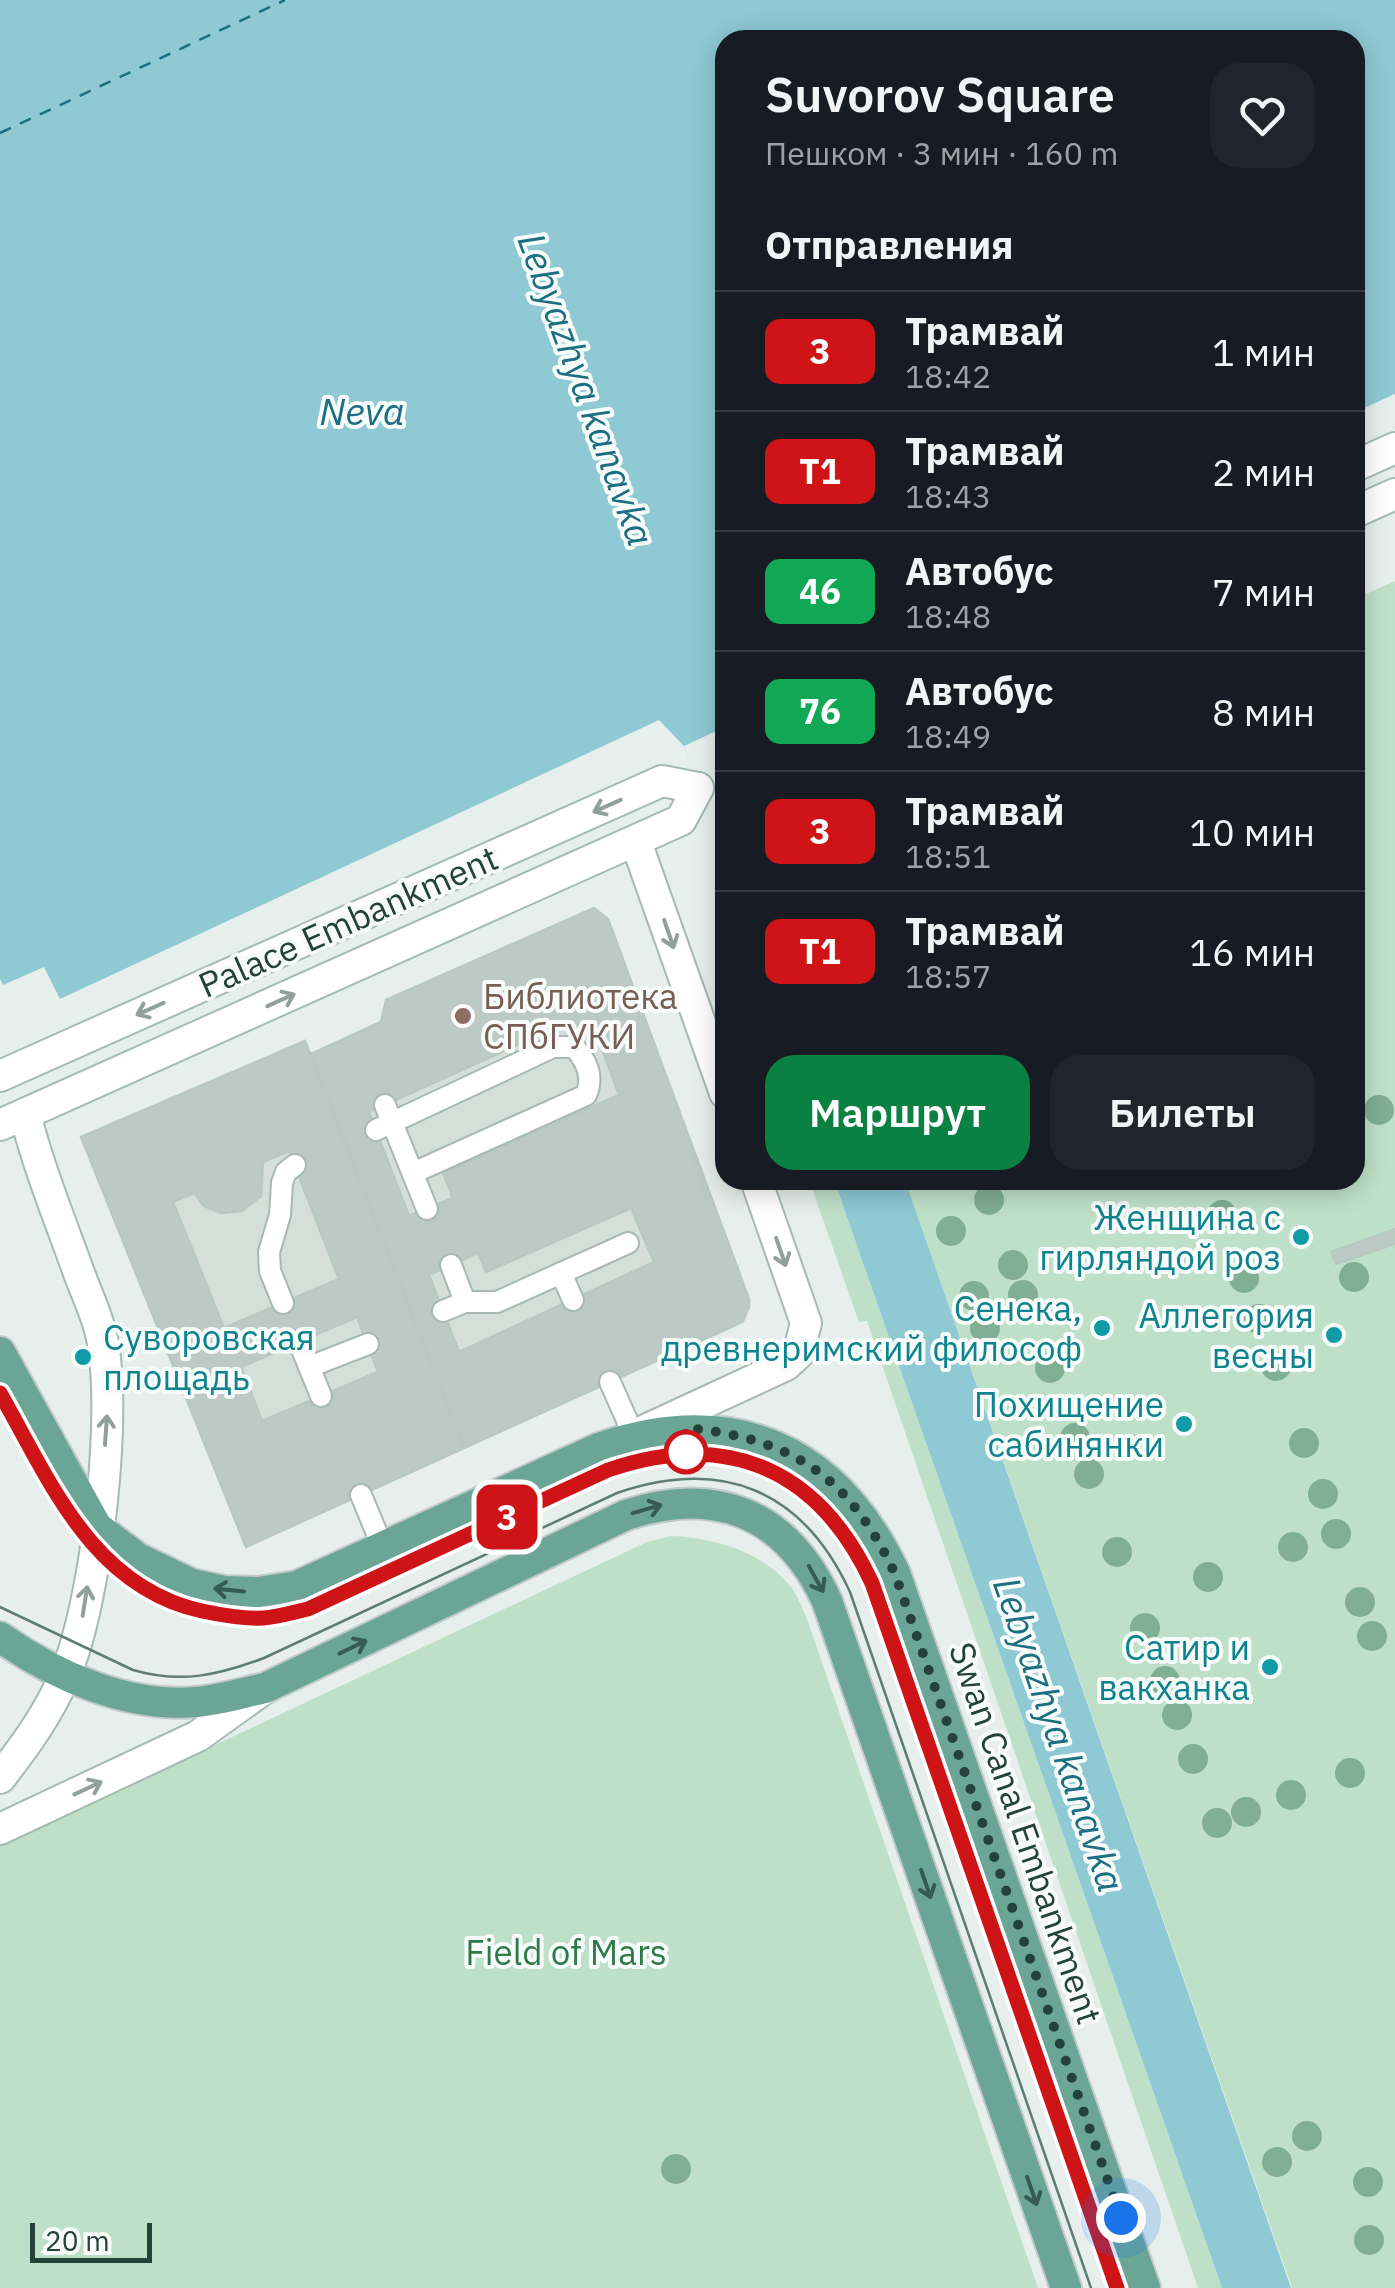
<!DOCTYPE html>
<html lang="ru">
<meta charset="utf-8">
<style>
:root{--surface:#171b24;--page:#20242c;--text:#f1f3f6;--muted:#9ea1a6;--line:#363941;--accent:#0b8043}
body{margin:0;font-family:"IBM Plex Sans",sans-serif;background:var(--page);color:var(--text);height:100vh;display:flex;flex-direction:column;font-size:38px;white-space:nowrap}
*{box-sizing:border-box;margin:0}
p{font-size:32px;color:var(--muted)}
.icon{flex:none;width:55px;height:55px;fill:none;stroke:currentColor;stroke-width:2;stroke-linecap:round;stroke-linejoin:round}
.map{position:relative;flex:1;overflow:hidden}
.details{position:absolute;left:715px;top:30px;width:650px;height:1160px;display:flex;flex-direction:column;background:var(--surface);border-radius:30px;box-shadow:0 5px 25px #0003}
.details>*{flex:none}
.badge{padding:0 20px;border-radius:15px;font-size:35px;line-height:65px}
.scale{position:absolute;left:30px;bottom:25px;width:122px;box-sizing:border-box;padding-left:10px;border:5px solid #24423a;border-top:0;font-size:28px;line-height:35px;white-space:nowrap;color:#24423a;-webkit-text-stroke:8px #f7fbf9;paint-order:stroke}
.you{position:absolute;width:50px;height:50px;margin:-25px;border:8px solid #fff;border-radius:50%;background:#1a73e8;box-shadow:0 0 0 15px #1a73e833}
.map>.badge{position:absolute;translate:-50% -50%;box-shadow:0 0 0 5px #fff}
h2{padding:0 50px;font-size:38px;line-height:90px}
.round{display:grid;place-items:center;flex:none;width:105px;height:105px;border-radius:30px;background:var(--page)}
.summary{display:flex;align-items:center;justify-content:space-between;height:170px;padding:0 50px}
h1{font-size:48px;font-weight:600;line-height:75px}
.button{display:flex;gap:20px;margin-top:auto;padding:20px 50px}
.button a{flex:1;height:115px;border-radius:30px;background:var(--accent);color:#fff;font-size:40px;font-weight:600;line-height:115px;text-align:center}
.button a+a{background:var(--page);color:var(--text)}
ul{padding:0;list-style:none}
li{display:flex;align-items:center;gap:30px;height:120px;padding:0 50px;border-top:2px solid var(--line)}
li div{flex:1}
li b{display:block;font-size:38px}
li em{font-style:normal}
li .badge{min-width:110px;font-weight:700;text-align:center}
.map>svg:first-child{display:block}
.built{fill:#d4dfda}
.green{fill:#bfe0c8}
.water{fill:#8ec9d4}
.pier{fill:#e6efeb}
.lines{fill:none;stroke-linecap:round;stroke-linejoin:round}
.ferry{stroke:#1c6f80;stroke-width:2.5;stroke-dasharray:12 10;stroke-linecap:butt}
.building{fill:#bbcac4;stroke:#b8c9c2;stroke-width:2.5;fill-rule:evenodd}
.lane-casing{stroke:#a8b8b2;stroke-width:24}
.street-casing{stroke:#a8b8b2;stroke-width:34}
.secondary-casing{stroke:#a4bbb3;stroke-width:34}
.primary-casing{stroke:#c2cac8;stroke-width:34}
.lane{stroke:#fff;stroke-width:20}
.street{stroke:#fff;stroke-width:30}
.secondary{stroke:#fff;stroke-width:30}
.primary{stroke:#6aa596;stroke-width:30}
.tram{stroke:#5f7d75;stroke-width:2.5}
.tree{fill:#80af93}
.oneway{stroke:#92a09c}
.oneway2{stroke:#365b51}
.line-casing{stroke:#fff;stroke-width:22}
.line{stroke:#ce1417;stroke-width:15}
.walk{stroke:#24423a;stroke-width:10;stroke-dasharray:0 18}
.education-dot{fill:#8d6e63;stroke:#f7fbf9;stroke-width:4}
.culture-dot{fill:#0f9aa8;stroke:#f7fbf9;stroke-width:4}
.stop-dot{fill:#fff;stroke:#ce1417;stroke-width:5}
.labels{text-anchor:middle;dominant-baseline:central;stroke-width:8;stroke-linejoin:round;paint-order:stroke}
.street-label{font-size:35px;fill:#24423a;stroke:#f7fbf9}
.education-label{font-size:35px;fill:#785e54;stroke:#f7fbf9;text-anchor:start}
.culture-label{font-size:35px;fill:#0d838f;stroke:#f7fbf9;text-anchor:end}
.park-label{font-size:35px;fill:#2d7a4b;stroke:#f7fbf9}
.water-label{font-size:38px;font-style:italic;fill:#1c6f80;stroke:#f7fbf9}
</style>
<div class="map">
<svg width="1395" height="2288" viewBox="0 0 1395 2288">
<rect width="100%" height="100%" fill="#e6efeb"/>
<polygon class="built" points="594,908 608,919 749,1299 747,1313 736,1325 246,1547 81,1137 305,1041 311,1054 381,1022 386,1000"/>
<g class="green">
<polygon points="1395,581 1395,2288 1292,2288 905,1180 1355,1180 1355,599"/>
<polygon points="809,1180 834,1180 1222,2288 1198,2288 867,1321 859,1322"/>
<path d="M672 1536C715 1538 767 1553 793 1590 799 1599 803 1610 807 1619L1038 2288H0V1846L647 1542Z"/>
</g>
<g class="water">
<polygon points="0,0 1395,0 1395,394 1355,412 1355,40 725,40 725,868 684,746 659,720 60,999 44,967 3,985 0,979"/>
<polygon points="834,1180 905,1180 1291,2288 1222,2288"/>
</g>
<polygon class="pier" points="725,727 725,833 714,838 684,746"/>
<g class="lines">
<polyline class="ferry" points="0,133 285,0"/>
</g>
<g class="building">
<path d="M594 908 608 919 749 1299V1307L743 1321 736 1325 464 1448 311 1054 381 1022 386 1000ZM575 1019 584 1038 596 1033 619 1095 443 1173 453 1198 409 1216 369 1112ZM631 1208 654 1262 459 1352 429 1275 478 1253 486 1272Z"/>
<path d="M305 1041 464 1448 246 1547 81 1137ZM289 1151 339 1279 224 1328 173 1202 194 1193 204 1206 221 1213 242 1211 261 1196 263 1162ZM357 1317 378 1372 262 1421 241 1367Z"/>
<polygon points="1395,1229 1395,1244 1336,1264 1331,1252"/>
</g>
<g class="lines">
<g class="lane-casing">
<g id="lane">
<polyline points="385,1105 427,1209"/>
<path d="M376 1130 553 1047H574C587 1061 594 1077 586 1095L413 1173"/>
<polyline points="561,1273 573,1300"/>
<polyline points="465,1302 497,1302 628,1243"/>
<polyline points="283,1303 270,1271 269,1252 280,1215 282,1183 286,1172 295,1165"/>
<polyline points="443,1311 465,1302 451,1265"/>
<polyline points="299,1342 321,1396"/>
<polyline points="309,1367 368,1344"/>
<polyline points="610,1382 634,1436"/>
<polyline points="361,1495 383,1548"/>
</g>
</g>
<g class="street-casing">
<g id="street">
<polyline points="636,842 725,1093"/>
<polyline points="639,1433 786,1365 798,1354 806,1323 756,1180"/>
</g>
</g>
<g class="secondary-casing">
<g id="secondary">
<polyline points="1355,466 1395,448"/>
<polyline points="1355,512 1395,494"/>
<polyline points="0,1076 662,781 698,788"/>
<polyline points="0,1125 681,820 698,788"/>
<path d="M0 1778C25 1746 49 1713 65 1675 96 1604 120 1405 100 1330 95 1311 86 1292 79 1273 60 1220 39 1169 25 1114"/>
<polyline points="0,1829 198,1736 265,1688"/>
</g>
</g>
<g class="primary-casing">
<g id="primary">
<path d="M0 1352 97 1527 138 1558 192 1584 224 1591 258 1592 297 1586 599 1448C732 1402 835 1447 895 1573L1145 2288"/>
<path d="M0 1637C55 1676 128 1708 196 1702 220 1700 242 1693 265 1688L626 1515C717 1485 787 1514 827 1601L1066 2288"/>
</g>
</g>
<use href="#lane" class="lane"/>
<use href="#street" class="street"/>
<use href="#secondary" class="secondary"/>
<use href="#primary" class="primary"/>
<g class="tram">
<path d="M0 1393C50 1483 90 1587 202 1611 221 1615 243 1619 263 1618 278 1617 293 1612 308 1609L608 1470C728 1429 819 1469 873 1583L1117 2288"/>
<path d="M0 1607 133 1670C181 1684 219 1675 264 1658L617 1493C723 1457 803 1490 850 1592L1091 2288"/>
</g>
</g>
<g class="tree">
<circle cx="1379" cy="1110" r="15"/>
<circle cx="989" cy="1200" r="15"/>
<circle cx="1222" cy="1215" r="15"/>
<circle cx="951" cy="1231" r="15"/>
<circle cx="1013" cy="1265" r="15"/>
<circle cx="1354" cy="1277" r="15"/>
<circle cx="1244" cy="1278" r="15"/>
<circle cx="1023" cy="1295" r="15"/>
<circle cx="974" cy="1296" r="15"/>
<circle cx="1259" cy="1319" r="15"/>
<circle cx="985" cy="1328" r="15"/>
<circle cx="1276" cy="1366" r="15"/>
<circle cx="1050" cy="1368" r="15"/>
<circle cx="1075" cy="1438" r="15"/>
<circle cx="1304" cy="1443" r="15"/>
<circle cx="1089" cy="1474" r="15"/>
<circle cx="1323" cy="1494" r="15"/>
<circle cx="1336" cy="1534" r="15"/>
<circle cx="1293" cy="1547" r="15"/>
<circle cx="1117" cy="1552" r="15"/>
<circle cx="1208" cy="1577" r="15"/>
<circle cx="1360" cy="1602" r="15"/>
<circle cx="1145" cy="1628" r="15"/>
<circle cx="1372" cy="1636" r="15"/>
<circle cx="1165" cy="1681" r="15"/>
<circle cx="1177" cy="1715" r="15"/>
<circle cx="1193" cy="1759" r="15"/>
<circle cx="1350" cy="1773" r="15"/>
<circle cx="1291" cy="1795" r="15"/>
<circle cx="1246" cy="1812" r="15"/>
<circle cx="1217" cy="1823" r="15"/>
<circle cx="1307" cy="2136" r="15"/>
<circle cx="1277" cy="2162" r="15"/>
<circle cx="676" cy="2169" r="15"/>
<circle cx="1368" cy="2182" r="15"/>
<circle cx="1369" cy="2240" r="15"/>
</g>
<defs><path id="oneway-shaft" d="M-6 0H5M1.5-3L5.5 0L1.5 3" fill="none" stroke-width="1.6" stroke-linecap="round" stroke-linejoin="round" transform="scale(2.5)"/></defs>
<g class="oneway">
<use href="#oneway-shaft" transform="translate(607 806) rotate(156)"/>
<use href="#oneway-shaft" transform="translate(669 934) rotate(71)"/>
<use href="#oneway-shaft" transform="translate(281 1000) rotate(-24)"/>
<use href="#oneway-shaft" transform="translate(150 1009) rotate(156)"/>
<use href="#oneway-shaft" transform="translate(781 1252) rotate(71)"/>
<use href="#oneway-shaft" transform="translate(106 1430) rotate(-86)"/>
<use href="#oneway-shaft" transform="translate(85 1601) rotate(-81)"/>
<use href="#oneway-shaft" transform="translate(88 1788) rotate(-25)"/>
</g>
<g class="oneway2">
<use href="#oneway-shaft" transform="translate(647 1509) rotate(-16)"/>
<use href="#oneway-shaft" transform="translate(816 1579) rotate(61)"/>
<use href="#oneway-shaft" transform="translate(229 1590) rotate(-174)"/>
<use href="#oneway-shaft" transform="translate(353 1647) rotate(-26)"/>
<use href="#oneway-shaft" transform="translate(926 1884) rotate(71)"/>
<use href="#oneway-shaft" transform="translate(1032 2191) rotate(71)"/>
</g>
<g class="lines">
<g class="line-casing">
<path id="line" d="M0 1393C50 1481 92 1587 202 1611 221 1615 243 1619 263 1618 278 1617 294 1612 308 1609L608 1470C728 1429 819 1469 872 1583L1117 2288"/>
</g>
<use href="#line" class="line"/>
<path class="walk" d="M686 1452V1428C792 1438 850 1477 895 1574L1121 2218"/>
</g>
<circle class="education-dot" cx="463" cy="1016" r="10"/>
<g class="culture-dot">
<circle cx="1301" cy="1237" r="10"/>
<circle cx="1102" cy="1328" r="10"/>
<circle cx="1334" cy="1335" r="10"/>
<circle cx="83" cy="1357" r="10"/>
<circle cx="1184" cy="1424" r="10"/>
<circle cx="1270" cy="1667" r="10"/>
</g>
<circle class="stop-dot" cx="686" cy="1452" r="20"/>
<g class="labels">
<g class="street-label">
<text transform="translate(348 921) rotate(-24)">Palace Embankment</text>
<text transform="translate(1026 1833) rotate(71)">Swan Canal Embankment</text>
</g>
<g class="education-label">
<text x="483" y="996">Библиотека<tspan x="483" dy="40">СПбГУКИ</tspan></text>
</g>
<g class="culture-label">
<text x="1281" y="1217">Женщина с<tspan x="1281" dy="40">гирляндой роз</tspan></text>
<text x="1082" y="1308">Сенека,<tspan x="1082" dy="40">древнеримский философ</tspan></text>
<text x="1314" y="1315">Аллегория<tspan x="1314" dy="40">весны</tspan></text>
<text x="103" y="1337" text-anchor="start">Суворовская<tspan x="103" dy="40">площадь</tspan></text>
<text x="1164" y="1404">Похищение<tspan x="1164" dy="40">сабинянки</tspan></text>
<text x="1250" y="1647">Сатир и<tspan x="1250" dy="40">вакханка</tspan></text>
</g>
<g class="park-label">
<text x="566" y="1952">Field of Mars</text>
</g>
<g class="water-label">
<text transform="translate(587 389) rotate(70)">Lebyazhya kanavka</text>
<text x="362" y="410">Neva</text>
<text transform="translate(1060 1734) rotate(71)">Lebyazhya kanavka</text>
</g>
</g>
</svg>
<div class="scale">20 m</div>
<div class="you" style="left:1121px;top:2218px"></div>
<b class="badge" style="left:507px;top:1517px;background:#ce1417;color:#fff">3</b>
<section class="details">
<div class="summary"><div><h1>Suvorov Square</h1><p>Пешком · 3 мин · 160 m</p></div><a class="round"><svg class="icon" aria-label="heart" viewBox="0 0 24 24"><path d="M12 20l-8-8c-3-5 5-10 8-4 3-6 11-1 8 4z"/></svg></a></div>
<h2>Отправления</h2>
<ul>
<li><span class="badge" style="background:#ce1417;color:#fff">3</span><div><b>Трамвай</b><p>18:42</p></div><em>1 мин</em></li>
<li><span class="badge" style="background:#ce1417;color:#fff">Т1</span><div><b>Трамвай</b><p>18:43</p></div><em>2 мин</em></li>
<li><span class="badge" style="background:#10a855;color:#fff">46</span><div><b>Автобус</b><p>18:48</p></div><em>7 мин</em></li>
<li><span class="badge" style="background:#10a855;color:#fff">76</span><div><b>Автобус</b><p>18:49</p></div><em>8 мин</em></li>
<li><span class="badge" style="background:#ce1417;color:#fff">3</span><div><b>Трамвай</b><p>18:51</p></div><em>10 мин</em></li>
<li><span class="badge" style="background:#ce1417;color:#fff">Т1</span><div><b>Трамвай</b><p>18:57</p></div><em>16 мин</em></li>
</ul>
<div class="button"><a>Маршрут</a><a>Билеты</a></div>
</section>
</div>
